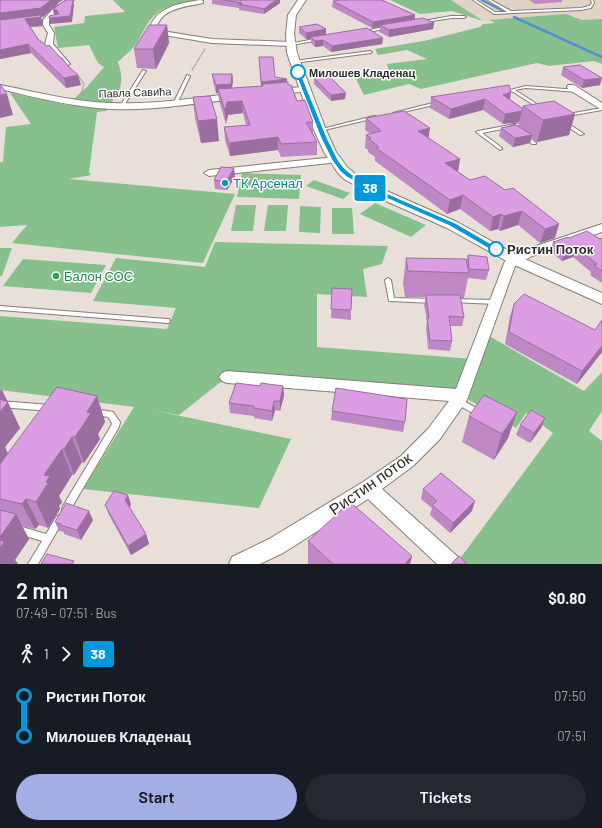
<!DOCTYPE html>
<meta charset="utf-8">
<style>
:root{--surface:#171b24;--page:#242831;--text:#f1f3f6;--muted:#9ea1a6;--accent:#a3aee4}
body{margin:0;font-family:Barlow,sans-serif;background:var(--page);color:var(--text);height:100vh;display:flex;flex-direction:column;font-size:15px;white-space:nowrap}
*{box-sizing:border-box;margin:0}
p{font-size:13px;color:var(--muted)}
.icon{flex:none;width:22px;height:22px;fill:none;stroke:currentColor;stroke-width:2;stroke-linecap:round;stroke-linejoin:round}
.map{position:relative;height:564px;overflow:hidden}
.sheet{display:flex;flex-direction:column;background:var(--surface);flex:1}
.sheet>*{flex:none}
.badge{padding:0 8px;border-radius:3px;font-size:14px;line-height:26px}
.map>.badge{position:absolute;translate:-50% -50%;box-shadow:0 0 0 2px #fff}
.legs{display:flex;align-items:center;gap:6px;height:44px;padding:0 16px;font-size:13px}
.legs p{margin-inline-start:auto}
.summary{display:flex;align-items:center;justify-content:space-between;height:68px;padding:0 16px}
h1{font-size:22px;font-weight:600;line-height:30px}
.action{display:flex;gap:8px;margin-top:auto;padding:8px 16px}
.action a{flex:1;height:46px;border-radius:24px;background:var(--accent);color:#111;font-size:16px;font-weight:600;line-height:46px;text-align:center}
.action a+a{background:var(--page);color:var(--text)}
ul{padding:0 16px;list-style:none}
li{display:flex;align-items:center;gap:14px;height:40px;font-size:15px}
li i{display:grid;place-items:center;width:6px;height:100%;margin:0 5px;background:currentColor}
li i::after{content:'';width:10px;height:10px;margin:-5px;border:3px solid;border-radius:50%;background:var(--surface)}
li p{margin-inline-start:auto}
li:first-child i{background:linear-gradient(#0000 50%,currentColor 0)}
li:last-child i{background:linear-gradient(currentColor 50%,#0000 0)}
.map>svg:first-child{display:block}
.built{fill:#e1d3c6}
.green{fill:#87c08d}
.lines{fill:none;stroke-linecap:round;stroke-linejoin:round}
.stream{stroke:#548fd0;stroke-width:2.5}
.service-casing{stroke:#857d76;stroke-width:2}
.minor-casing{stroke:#857d76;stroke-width:2}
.tertiary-casing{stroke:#857d76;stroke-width:2}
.path{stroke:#948e89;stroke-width:1.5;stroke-dasharray:1 1;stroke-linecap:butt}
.service{fill:#fff;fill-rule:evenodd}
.minor{fill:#fff;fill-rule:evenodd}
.tertiary{fill:#fff;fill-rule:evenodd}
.wall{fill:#bd88c3;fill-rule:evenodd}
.shaded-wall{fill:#9a6f9f}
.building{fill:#dc9ee3;stroke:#9a6f9f}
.line-1{fill:#0098da;stroke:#fff}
.stop-1-dot{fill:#fff;stroke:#0098da;stroke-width:2}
.culture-dot{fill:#0f9aa8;stroke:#fff;stroke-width:1.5}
.leisure-dot{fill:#2e9e5b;stroke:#fff;stroke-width:1.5}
.labels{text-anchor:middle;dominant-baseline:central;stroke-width:3;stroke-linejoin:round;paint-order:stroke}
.far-stop-label{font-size:11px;font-weight:bold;fill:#2e2b28;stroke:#fff;text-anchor:start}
.far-street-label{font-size:11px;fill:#2e2b28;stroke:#fff}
.culture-label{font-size:13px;fill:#0d838f;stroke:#fff;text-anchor:start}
.stop-label{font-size:13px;font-weight:bold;fill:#2e2b28;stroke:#fff;text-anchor:start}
.leisure-label{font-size:13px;fill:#27864d;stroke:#fff;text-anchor:start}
.near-street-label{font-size:16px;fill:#2e2b28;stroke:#fff}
</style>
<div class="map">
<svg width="602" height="564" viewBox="0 0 602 564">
<rect width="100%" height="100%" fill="#e8dfd8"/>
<polygon class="built" points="451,0 602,0 602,19 582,20 566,14 483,21"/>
<g class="green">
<path d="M113 0H199C186 2 171 4 160 11 148 19 144 30 138 41 134 49 124 56 118 62 126 86 119 91 106 111L97 112 89 172 91 175 69 179 235 194 203 263 12 243 27 225 0 227V162H3L6 127 31 124 10 93 67 105 87 87 104 67 98 63 89 45 58 48 54 27 84 23 85 16 125 12Z"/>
<polygon points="390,0 451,0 483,21 452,11 420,14"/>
<polygon points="566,14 582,20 602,19 602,64 594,61 549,66 537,63 421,89 409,84 364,95 355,77 389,73 387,64 427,59 407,50 378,55 375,49 424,41 480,27 483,24 495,23 489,20"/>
<polygon points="242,173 301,175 299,199 237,197"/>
<polygon points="314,180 350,193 343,199 306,186"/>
<polygon points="375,203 426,225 411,237 360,214"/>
<polygon points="236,205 256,205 253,231 231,231"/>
<polygon points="268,205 288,205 286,231 264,231"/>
<polygon points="300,206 321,207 320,233 299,232"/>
<polygon points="332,208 352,208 354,234 332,234"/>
<polygon points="215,242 388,246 382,264 363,269 367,297 317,294 317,347 474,359 484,333 584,391 602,372 602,411 589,431 602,441 602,564 456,564 553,433 526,413 516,428 461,395 227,377 179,415 152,410 291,439 259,508 83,489 134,407 0,390 0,316 167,329 176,308 93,301 116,258 205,267"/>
<polygon points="0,248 12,248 2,276 0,276"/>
<polygon points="23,259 106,265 91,293 3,286"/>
</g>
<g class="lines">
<g class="stream">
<polyline points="482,0 503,11"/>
<polyline points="514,17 602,57"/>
</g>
<g class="service-casing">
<g id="service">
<polygon points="473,0 476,0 495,12 507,12 488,0 491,0 511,11 581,8 589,6 592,3 591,0 593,0 594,3 591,8 581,10 494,14"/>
<polygon points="451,16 464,16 466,17 464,18 451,18 420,23 418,22"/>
<polygon points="388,26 389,26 389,28 363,33 361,32"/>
<polygon points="319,38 320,38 320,40 291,45 289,44"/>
<polygon points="370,51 372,52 371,53 294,63 292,62 294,61"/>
<polygon points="143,70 146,71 123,107 121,107 120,106"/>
<polygon points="187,75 190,76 178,102 175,103 174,102"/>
<polygon points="526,86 578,90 580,91 578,92 526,88 515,90 543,108 544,109 542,110 510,90"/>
<polygon points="437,102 438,102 438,104 395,114 393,113"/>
<polygon points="602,108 602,110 568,116 566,115 568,114"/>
<polygon points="374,116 375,116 375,118 320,131 318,130"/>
<polygon points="526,122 527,122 527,124 482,133 502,148 502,149 500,150 476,132 478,131"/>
<polygon points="564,122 566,122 584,134 580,135 564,124"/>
<polygon points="523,135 527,135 536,143 536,144 532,144 523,137"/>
<polygon points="388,278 391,280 394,298 433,299 436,301 433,303 389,301 385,280"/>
<polygon points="454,299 495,300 498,302 495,304 452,302 451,301 452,300"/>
<polygon points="0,306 167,319 169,319 170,321 169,323 167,323 0,310"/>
<polygon points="458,398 482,411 483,413 482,415 479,416 476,415 455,403 454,401 455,399"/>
<polygon points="0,401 50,405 53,406 54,408 53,410 50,411 0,407"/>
<polygon points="95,409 113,412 120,422 119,427 69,512 66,513 63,512 62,509 63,506 111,426 112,423 108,417 92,414 91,412 92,410"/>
<polygon points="60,515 63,516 64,519 38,564 28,564 42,541 16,533 15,530 16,527 19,526 46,534 57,516"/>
</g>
</g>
<g class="minor-casing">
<g id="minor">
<polygon points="67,0 74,0 57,11 49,20 49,25 54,33 53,44 70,64 66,66 63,66 45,44 48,33 43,25 43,20 53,9"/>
<path d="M201 0 203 1V3C185 7 160 8 156 30L212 39 291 42 295 44 291 46 212 43 152 33 149 31C154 7 180 3 201 0Z"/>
<path d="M0 85C37 92 74 102 111 103 153 105 195 98 236 93L240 96 236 99C195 103 153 111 111 109 74 107 37 98 0 89Z"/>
<polygon points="568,85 574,85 602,103 602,110 568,89 567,87"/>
<polygon points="304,87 308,89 307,91 275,95 271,92 275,89"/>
<polygon points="335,157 339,158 340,160 339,162 209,176 204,173 209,170"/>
<polygon points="602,224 602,232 532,256 515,266 467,400 440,439 413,466 382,489 458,557 461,564 437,564 368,499 283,553 260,564 229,564 232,557 269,539 363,482 401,456 428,429 449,401 227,383 222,381 219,377 222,373 227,371 456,389 505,261 524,250"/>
</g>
</g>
<g class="tertiary-casing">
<polygon id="tertiary" points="298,0 306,0 296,15 294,34 297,53 326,130 336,152 347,167 354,173 382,189 457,222 520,257 602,293 602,304 510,263 447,228 372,195 344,179 338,173 324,152 314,130 287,53 286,34 288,15"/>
</g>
<g class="path">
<polyline points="192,70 205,49"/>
<polyline points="77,74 84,84 81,94"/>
</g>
<use href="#service" class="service"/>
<use href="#minor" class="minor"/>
<use href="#tertiary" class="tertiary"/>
</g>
<g class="wall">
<polygon points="0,0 58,3 58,4 43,17 41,17 43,26 30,27 38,39 81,85 66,88 31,53 0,59"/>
<polygon points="212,0 280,0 280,3 264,14 239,10 239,8 212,4"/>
<polygon points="385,0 384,1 415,15 415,19 434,23 433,29 389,37 379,32 380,27 372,28 332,7 333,1"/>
<polygon points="529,0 562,0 562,2 535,4"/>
<polygon points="167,25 169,43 156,69 137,68 134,49"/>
<polygon points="299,27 326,29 326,35 383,38 382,44 331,52 323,46 315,47 311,43 311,39 306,39 299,33"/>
<polygon points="259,57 275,77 287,82 297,101 313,122 313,134 317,142 317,155 281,157 278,150 230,156 225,140 224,127 246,125 243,113 228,115 226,124 219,101 218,93 216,93 213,81 212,74 232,74 233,81 232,88 261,86"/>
<polygon points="563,67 600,85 582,88 561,75"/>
<polygon points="314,78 345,99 331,101 314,84"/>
<path d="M511 92 510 100 522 108 523 106 575 114 569 135 537 142 532 138 530 143 513 147 499 136 501 128 509 126 510 123 503 124 483 110 449 119 430 108 431 97ZM519 122 518 126 514 123Z"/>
<polygon points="193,97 219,141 201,143 195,118"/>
<polygon points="366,118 429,138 458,172 470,180 505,190 555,238 540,243 518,225 500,231 498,229 490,231 460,209 447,214 375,161 375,157 368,152 368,150 365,148 366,135 370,134 365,130"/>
<polygon points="235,177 227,190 215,189 214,180"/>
<polygon points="569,238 600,239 602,238 602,283 590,275 591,272 573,257 562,261 550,251 553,242"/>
<polygon points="468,255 489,270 486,280 468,278 464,298 460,298 464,317 462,326 450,326 452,341 450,351 428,349 426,327 427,321 424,304 426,297 405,297 403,283 406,258 466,261"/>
<polygon points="332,288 351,310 351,320 331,318"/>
<polygon points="514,304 595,330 602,320 602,352 577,384 505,344 510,316"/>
<polygon points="260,386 283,386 284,396 280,411 275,410 272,421 254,418 254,416 230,413 229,403"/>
<polygon points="0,389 2,390 20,428 5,447 8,453 97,396 105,422 98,434 100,439 84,463 82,462 74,475 72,475 59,496 62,502 59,506 60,509 48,528 39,525 35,529 22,526 29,539 15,560 18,564 0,564"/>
<polygon points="332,411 405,422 403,432 331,420"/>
<polygon points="517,412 508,438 494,460 462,442 469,416"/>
<polygon points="545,418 541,428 530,443 516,435 520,425"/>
<polygon points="423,489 472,511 450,533 430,515 432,508 421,499"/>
<polygon points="131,504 130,508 146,534 149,544 131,555 109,515 105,505"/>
<polygon points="93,520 81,540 64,534 64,532 59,531 55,522"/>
<polygon points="308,541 412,556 410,564 308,564"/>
</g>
<g class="shaded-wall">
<polygon points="51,0 63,0 58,3 58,4 43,17 27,18 41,17 43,26 28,27 0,21 0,13"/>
<polygon points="73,0 74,5 72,22 50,24 49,18 70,16"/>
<polygon points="276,0 280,0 280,3 264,14 264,9"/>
<polygon points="53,10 57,10 59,16 54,16"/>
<polygon points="415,15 415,21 380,25 380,27 372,28 373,22"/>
<polygon points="434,23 433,29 389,37 389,30"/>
<polygon points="167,25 169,43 156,69 153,49"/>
<polygon points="326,29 326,36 311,37 311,39 306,39 306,33"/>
<polygon points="383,38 382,44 331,52 332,46"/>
<polygon points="323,40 323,46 315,47 315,41"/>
<polygon points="28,44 31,53 0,59 0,50"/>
<polygon points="232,74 233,81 231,92 218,89 218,93 216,93 216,85"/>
<polygon points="78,75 81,85 66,88 64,78"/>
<polygon points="602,78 600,85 582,88 584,80"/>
<polygon points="287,79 287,87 261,89 261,82"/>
<polygon points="511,92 509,103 503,95"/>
<polygon points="346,93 345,99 331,101 331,95"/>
<polygon points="7,94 13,115 0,118 0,95"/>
<polygon points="485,99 483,110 449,119 451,109"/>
<polygon points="242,101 243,113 228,115 226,124 225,111 227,102"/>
<polygon points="522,111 519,122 513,123 510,121 510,123 503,124 505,114"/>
<polygon points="575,114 569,135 537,142 543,120"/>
<polygon points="217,119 219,141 201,143 198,121"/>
<polygon points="430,128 428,141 418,131"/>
<polygon points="532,135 530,143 513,147 515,138"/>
<polygon points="278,137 278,150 230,156 229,143"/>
<polygon points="460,159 458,172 445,163"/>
<polygon points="234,168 235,177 227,190 226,182"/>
<polygon points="463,195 460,209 447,214 450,200"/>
<polygon points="522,211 518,225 500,231 504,216"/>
<polygon points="501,214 498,229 490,231 493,217"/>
<polygon points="559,224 555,238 540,243 545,229"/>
<polygon points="576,248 573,257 562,261 565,251"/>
<polygon points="602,346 602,352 577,384 582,371"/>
<polygon points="283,386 284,396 280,411 280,401"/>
<polygon points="2,390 20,428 5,447 8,454 0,466 0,392"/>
<polygon points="97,396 105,422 98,434 100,439 84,463 75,437 87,412"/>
<polygon points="274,401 275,410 272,421 272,411"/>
<polygon points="517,412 508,438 494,460 502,434"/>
<polygon points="545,418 541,428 530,443 534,433"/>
<polygon points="72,437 82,462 74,475 64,449"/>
<polygon points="62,449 72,475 59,496 62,502 59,506 60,509 48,528 36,502 44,475"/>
<polygon points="128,495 131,504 128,510 125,500"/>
<polygon points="26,499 39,525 35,529 22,504"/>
<polygon points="475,501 472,511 450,533 453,523"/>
<polygon points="89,511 93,520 81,540 77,530"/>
<polygon points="16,514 29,539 15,560 18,564 0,564 0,537"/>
<polygon points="146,534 149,544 131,555 128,546"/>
<polygon points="412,556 410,564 405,564"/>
</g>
<g class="building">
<polygon points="0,0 51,0 41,8 0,13"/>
<polygon points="66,0 73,0 70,16 49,18 49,16 59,14 57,10 53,10 57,6"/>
<polygon points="224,0 240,0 241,1 242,0 276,0 264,9 239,4 242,3"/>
<polygon points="342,0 382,0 415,15 373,22 333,1"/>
<polygon points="40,15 41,17 25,19 38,39 47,46 49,45 60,57 62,58 69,67 78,75 64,78 28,44 0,50 0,20"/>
<polygon points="423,18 434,23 389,30 380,25"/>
<polygon points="317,24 326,29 306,33 299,27"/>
<polygon points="149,25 167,25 153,49 134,49"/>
<polygon points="367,28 383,38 332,46 323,40 315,41 311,37"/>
<polygon points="259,57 273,57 275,77 287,79 261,82"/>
<polygon points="580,65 602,78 584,80 563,67"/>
<polygon points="212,74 232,74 231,84 216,85"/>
<polygon points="329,76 346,93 331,95 314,78"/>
<polygon points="288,82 288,85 291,85 297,101 305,100 313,122 306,122 317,142 281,144 278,137 229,143 224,127 250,125 242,101 227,102 225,111 218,89 263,86 263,84"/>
<polygon points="0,84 7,94 0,95"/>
<polygon points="509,85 511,92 503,95 522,108 522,111 505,114 485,99 451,109 431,97"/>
<polygon points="210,96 217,119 198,121 193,97"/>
<polygon points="554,101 575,114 543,120 523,106"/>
<polygon points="404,111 430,128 418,131 460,159 445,163 470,180 485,176 505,190 513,188 559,224 545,229 522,211 504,216 501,214 493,217 463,195 450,200 376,148 379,147 369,139 371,138 366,135 381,131 366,118"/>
<polygon points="510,121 532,135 515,138 501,128 516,125"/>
<polygon points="221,167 234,168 226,182 214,180"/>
<polygon points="587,231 600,239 602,238 602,271 594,265 597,264 576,248 565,251 553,242 568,237 569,238"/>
<polygon points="468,255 487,257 489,270 469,269"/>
<polygon points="406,258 466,259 469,273 408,271"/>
<polygon points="332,288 352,289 351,310 331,309"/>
<polygon points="524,294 595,330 602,320 602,346 582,371 509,332 514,304"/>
<polygon points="426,295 460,295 464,317 449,316 452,341 430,340 427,318 429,318"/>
<polygon points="236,383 260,386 261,383 283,386 280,401 274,401 272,411 254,408 254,406 229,403"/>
<polygon points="57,387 97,396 87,412 91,413 75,437 72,437 64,449 62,449 44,475 50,476 46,482 48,483 36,502 26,499 22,504 0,499 0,464"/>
<polygon points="336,388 407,399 405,422 332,411"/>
<polygon points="484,395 517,412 502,434 469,416"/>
<polygon points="0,399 8,402 0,412"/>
<polygon points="531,410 545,418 534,433 520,425"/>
<polygon points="441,473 475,501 453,523 432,505 437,501 423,489"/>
<polygon points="114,491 128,495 125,500 146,534 128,546 105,505"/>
<polygon points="350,502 412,556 405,564 333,564 308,541"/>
<polygon points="66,503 89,511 77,530 60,525 61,524 55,522"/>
<polygon points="0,510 16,514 0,537"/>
<polygon points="0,540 4,542 0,548"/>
<polygon points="47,554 74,561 72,564 41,564"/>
<polygon points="459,556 467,564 451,564"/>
</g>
<polygon class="line-1" points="298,71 300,72 327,138 338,160 344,168 351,174 379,190 455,223 498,248 498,251 493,251 450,226 375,193 347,177 340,171 332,160 321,138 295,72"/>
<g class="stop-1-dot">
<circle cx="298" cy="72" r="7"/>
<circle cx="496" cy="249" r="7"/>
</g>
<circle class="culture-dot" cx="225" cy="183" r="4"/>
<circle class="leisure-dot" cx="56" cy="276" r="4"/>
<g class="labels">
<g class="far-stop-label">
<text x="309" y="72">Милошев Кладенац</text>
</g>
<g class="far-street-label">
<text transform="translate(135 92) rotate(-2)">Павла Савића</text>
</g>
<g class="culture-label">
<text x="233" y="183">ТК Арсенал</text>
</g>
<g class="stop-label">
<text x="507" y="249">Ристин Поток</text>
</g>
<g class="leisure-label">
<text x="64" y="276">Балон СОС</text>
</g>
<g class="near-street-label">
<text transform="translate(370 483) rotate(-35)">Ристин поток</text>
</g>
</g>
</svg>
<b class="badge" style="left:370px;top:188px;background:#0098da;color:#fff">38</b>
</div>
<section class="sheet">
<div class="summary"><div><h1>2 min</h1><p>07:49 – 07:51 · Bus</p></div><b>$0.80</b></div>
<div class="legs"><svg class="icon" aria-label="walk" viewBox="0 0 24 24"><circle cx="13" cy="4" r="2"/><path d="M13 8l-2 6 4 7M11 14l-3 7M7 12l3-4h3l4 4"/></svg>1<svg class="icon" aria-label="forward" viewBox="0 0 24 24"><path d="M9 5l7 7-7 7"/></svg><b class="badge" style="background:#0098da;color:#fff">38</b></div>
<ul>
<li><i style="color:#0098da"></i><b>Ристин Поток</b><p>07:50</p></li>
<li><i style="color:#0098da"></i><b>Милошев Кладенац</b><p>07:51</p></li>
</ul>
<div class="action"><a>Start</a><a>Tickets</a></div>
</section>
